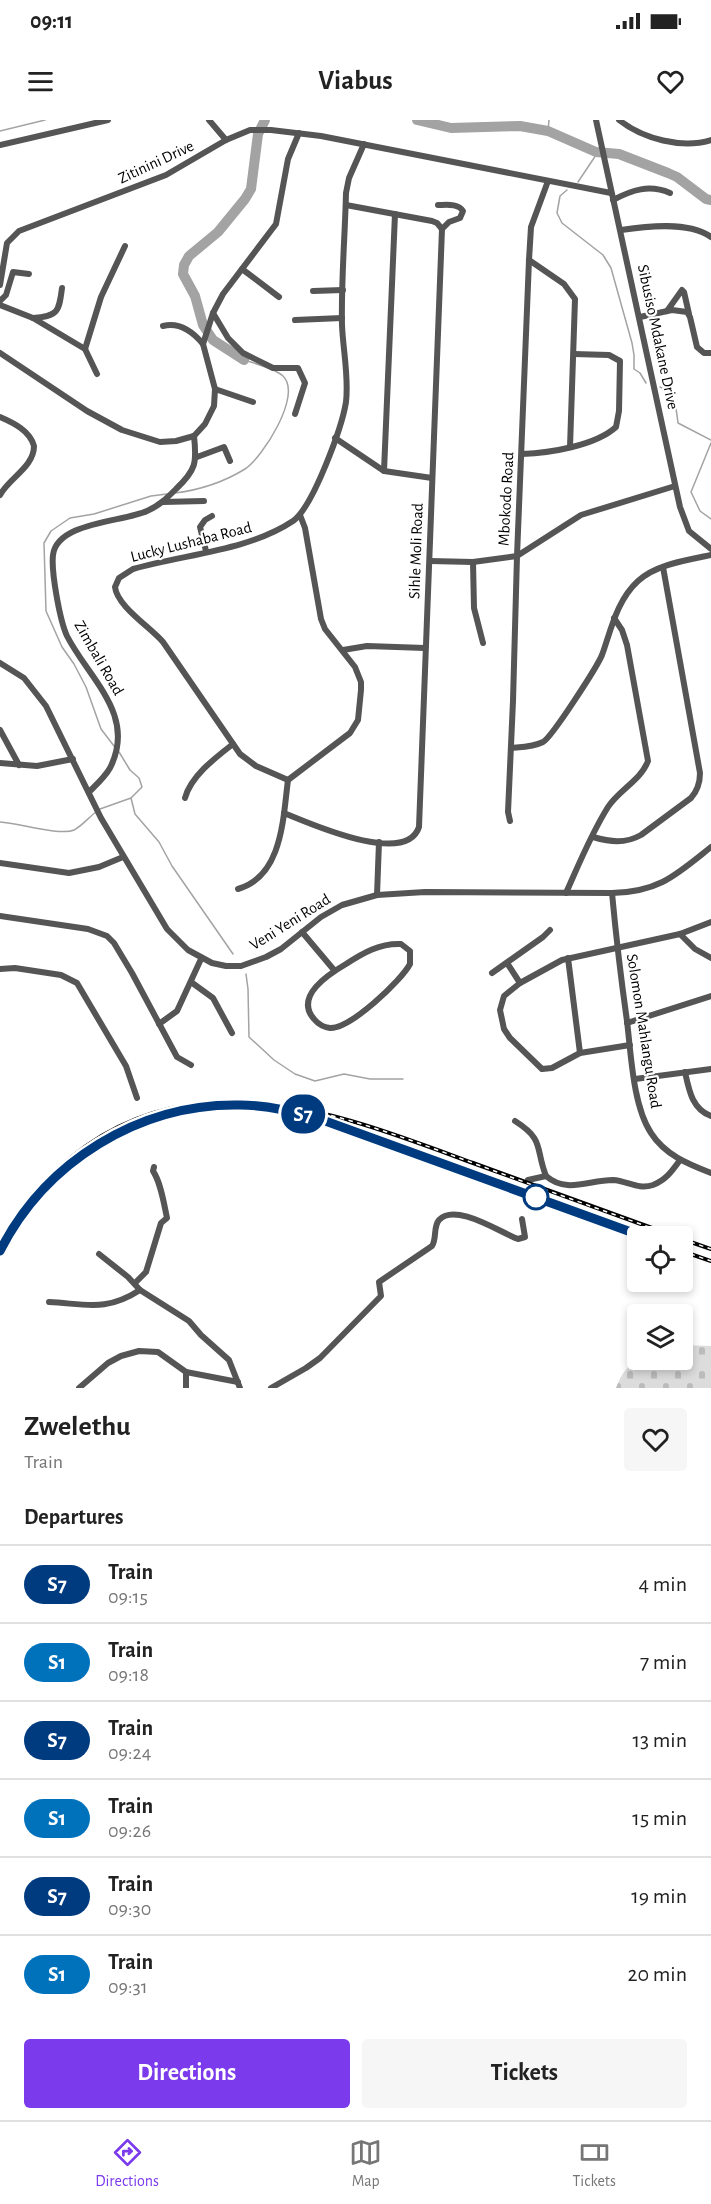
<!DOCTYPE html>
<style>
:root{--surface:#fff;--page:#f6f6f6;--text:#222;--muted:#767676;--line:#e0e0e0;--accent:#7c3aed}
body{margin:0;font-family:"Alegreya Sans",sans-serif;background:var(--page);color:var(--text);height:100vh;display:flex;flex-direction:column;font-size:22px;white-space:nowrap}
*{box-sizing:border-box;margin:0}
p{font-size:20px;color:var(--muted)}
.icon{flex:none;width:33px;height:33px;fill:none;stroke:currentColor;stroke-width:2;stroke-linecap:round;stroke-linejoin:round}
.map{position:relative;height:1268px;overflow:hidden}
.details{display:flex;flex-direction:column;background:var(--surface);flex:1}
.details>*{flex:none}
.badge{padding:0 12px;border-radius:20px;font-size:21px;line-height:39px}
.controls{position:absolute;left:627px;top:1106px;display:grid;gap:12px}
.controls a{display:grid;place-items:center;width:66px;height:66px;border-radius:6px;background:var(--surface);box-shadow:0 3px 9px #0003;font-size:30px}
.map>.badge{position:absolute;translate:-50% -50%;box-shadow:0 0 0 3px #fff}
h2{padding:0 24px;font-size:22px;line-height:54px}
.round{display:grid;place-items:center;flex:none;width:63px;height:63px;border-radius:6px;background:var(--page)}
.overview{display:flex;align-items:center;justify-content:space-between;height:102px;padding:0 24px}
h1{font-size:28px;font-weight:700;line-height:45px}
.cta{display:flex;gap:12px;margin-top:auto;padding:12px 24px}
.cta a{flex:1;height:69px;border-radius:6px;background:var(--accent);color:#fff;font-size:24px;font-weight:700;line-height:69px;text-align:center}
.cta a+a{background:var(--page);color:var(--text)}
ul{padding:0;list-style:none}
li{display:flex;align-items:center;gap:18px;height:78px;padding:0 24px;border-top:2px solid var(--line)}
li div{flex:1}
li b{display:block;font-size:22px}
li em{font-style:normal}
li .badge{min-width:66px;font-weight:700;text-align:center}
.status{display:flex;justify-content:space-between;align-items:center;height:42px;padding:0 30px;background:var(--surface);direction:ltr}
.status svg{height:16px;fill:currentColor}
header{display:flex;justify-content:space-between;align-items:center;height:78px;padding:0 24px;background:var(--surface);font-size:27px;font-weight:700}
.tab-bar{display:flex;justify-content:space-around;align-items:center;height:84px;border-top:2px solid var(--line);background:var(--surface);font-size:16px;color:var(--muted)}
.tab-bar a{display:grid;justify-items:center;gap:3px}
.tab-bar .selected{color:var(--accent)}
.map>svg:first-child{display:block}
.cemetery{fill:url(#cemetery-stones)}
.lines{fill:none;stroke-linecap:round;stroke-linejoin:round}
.stream{stroke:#a3a3a3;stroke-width:1.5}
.river{stroke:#a3a3a3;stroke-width:10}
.minor{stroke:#555;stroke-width:6}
.rail-casing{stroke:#000;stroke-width:4}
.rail{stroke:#fff;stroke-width:1.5;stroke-dasharray:4.5;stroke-linecap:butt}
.line-casing{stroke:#fff;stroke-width:14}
.line{stroke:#003b80;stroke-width:9}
.stop-dot{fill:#fff;stroke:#003b80;stroke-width:3}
.labels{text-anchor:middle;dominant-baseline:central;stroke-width:4.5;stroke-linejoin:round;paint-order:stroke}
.street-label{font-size:16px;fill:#000;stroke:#fff}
</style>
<div class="status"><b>09:11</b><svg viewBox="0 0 49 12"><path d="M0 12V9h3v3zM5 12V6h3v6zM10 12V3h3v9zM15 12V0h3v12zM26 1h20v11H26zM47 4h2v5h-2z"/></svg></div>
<header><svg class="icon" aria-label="menu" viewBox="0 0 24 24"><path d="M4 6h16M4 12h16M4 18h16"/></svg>Viabus<svg class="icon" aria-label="heart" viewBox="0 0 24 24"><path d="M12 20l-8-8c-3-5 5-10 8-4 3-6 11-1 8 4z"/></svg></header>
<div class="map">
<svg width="711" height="1268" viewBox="0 0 711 1268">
<defs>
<pattern id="cemetery-stones" width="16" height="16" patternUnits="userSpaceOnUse" patternTransform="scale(1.5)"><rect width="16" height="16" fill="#dcdcdc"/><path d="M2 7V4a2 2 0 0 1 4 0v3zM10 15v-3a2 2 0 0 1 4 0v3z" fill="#bbb"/></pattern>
</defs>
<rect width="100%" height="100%" fill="#fff"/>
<path class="cemetery" d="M683 1225 711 1226V1268H616C630 1231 649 1239 682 1239Z"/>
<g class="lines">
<g class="stream">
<polyline points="0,11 45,0"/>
<polyline points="548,11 549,0"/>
<polyline points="578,62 598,32"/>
<polyline points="567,70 560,76 557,93 562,103 603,135 611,148 632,223 634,235 634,249 640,253 646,263"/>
<path d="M660 267C676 273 676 288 678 303L711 320"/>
<polyline points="711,323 691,372 700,391 711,399"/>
<path d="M175 373C199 370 224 362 245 349 262 338 303 275 283 256 274 248 256 244 244 240"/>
<polyline points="114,626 101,609 86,567 74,544 62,527 46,491 44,423 51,411 70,398 94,394 151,376 167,374"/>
<polyline points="131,678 135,694 159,722 172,746 233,834"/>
<polyline points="100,689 131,678 142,667 139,658 130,650 119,632"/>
<path d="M0 702C19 703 59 716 74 710 82 706 89 697 96 692"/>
<polyline points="246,854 248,869 249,917 274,940 295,954 315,961 344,954 370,959 403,959"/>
</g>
<g class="river">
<polyline points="417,0 451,8 520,6 548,11 596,32 619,34 668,53 677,57 706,79 711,80"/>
<polyline points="244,240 213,220 203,205 195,176 183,154 184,145 189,136 218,112 245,79 251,69 258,14 265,0"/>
</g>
<g class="minor">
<polyline points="209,0 226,20"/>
<polyline points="596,0 680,387 689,411 711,429"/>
<path d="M619 0C643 19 682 29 711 20"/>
<polyline points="0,25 108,0"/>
<path d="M613 80C632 70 649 64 670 73"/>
<path d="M438 85C446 85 458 83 463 91L460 98 449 102 442 109"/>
<path d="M621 110C647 106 689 101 711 117"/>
<polyline points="529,140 564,164 575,179 570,327"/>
<polyline points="242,149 279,177"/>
<polyline points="0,165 7,123 19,111 166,55 226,20 250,10 271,10 321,16 611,73"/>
<polyline points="313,171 343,170"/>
<polyline points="0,181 6,175 13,152 29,154"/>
<polyline points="0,185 33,198 85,229 97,254"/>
<polyline points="667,191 682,170 684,172 689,194"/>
<polyline points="213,193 228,218 243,233 273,248 298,248 305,263 295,294"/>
<polyline points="640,197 672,190 687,192 690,197 697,227 704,233 711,233"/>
<path d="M33 198C58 196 59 192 62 168"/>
<polyline points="295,200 342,198"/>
<path d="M163 206C179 202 193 212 203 224"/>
<polyline points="85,229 101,177 125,126"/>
<polyline points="0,233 87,291 122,310 160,322 176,321 194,316 205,304 214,286 215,269 203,224 213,193 223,174 276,104 288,39 299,13"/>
<polyline points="215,269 253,282"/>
<path d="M0 297C14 303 30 311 34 326 34 347 9 358 0 375"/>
<polyline points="335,318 384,351 432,358"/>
<path d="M522 334C549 333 595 326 616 307L619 291 620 241 609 235 574 234"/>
<polyline points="197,337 224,327 230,341"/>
<polyline points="384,351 395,94"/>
<polyline points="163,382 204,381"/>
<polyline points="206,431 200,407 205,400 212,396"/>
<polyline points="430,441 473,442 517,436 581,395 675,366"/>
<polyline points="473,442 474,488 483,523"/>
<polyline points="343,530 367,526 425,528"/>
<path d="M0 543 24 558 46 586 101 698 167 809 188 830 212 843 226 846H241L266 837 281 829 321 797 342 785 377 775 425 772 612 773C659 772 676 755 711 727"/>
<polyline points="0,610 19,645"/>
<path d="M511 628C522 627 533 627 543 622 552 617 597 547 602 535 611 510 617 480 638 461 656 444 688 440 711 435"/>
<polyline points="0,643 37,646 73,639"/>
<path d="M288 660 256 646 240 634 163 522C150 507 117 486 115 467L119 458 133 449C185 434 248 431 293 401 313 387 342 307 346 282 349 257 343 230 342 205 341 161 345 117 346 73L349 58 364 24"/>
<path d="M89 672C96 665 105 657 110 648 137 595 89 559 67 516 60 501 51 452 53 435 57 402 123 402 147 391 159 386 168 377 176 369 196 350 197 343 194 316"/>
<path d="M185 678C191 656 215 638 233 624"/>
<path d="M284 693C309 703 406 747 419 707L442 109 437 103 432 101 346 85"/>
<polyline points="510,701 508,692 513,581 517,436 529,140 531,107 548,61"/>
<path d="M593 717C610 722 625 724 641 715L691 678C698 670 700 663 700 653L663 447"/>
<polyline points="0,743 69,753 99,747 123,737"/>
<path d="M238 769C283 756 283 697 288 660L350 613 358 600 361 570V562L355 547 325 509 321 499 305 408 300 395"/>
<path d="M566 773C579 744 591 714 608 687 619 670 641 660 648 641L627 525 622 510 614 498"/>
<path d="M612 773C616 816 621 859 627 901 631 934 633 986 651 1013 665 1035 688 1044 711 1053"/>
<polyline points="377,775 379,722"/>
<polyline points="0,796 88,809 107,816 114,823 132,853 177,937 191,945"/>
<polyline points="302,812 334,850"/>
<polyline points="680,814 695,829 711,838"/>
<path d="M401 824 410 831V844C401 861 350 909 330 908 323 907 318 904 314 899 294 876 329 854 346 844 363 833 380 823 401 824Z"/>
<polyline points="568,838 580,933"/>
<polyline points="507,843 520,863"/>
<polyline points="0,849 15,848 61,855 77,863 126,946 137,978"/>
<polyline points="492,853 543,817 550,810"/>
<polyline points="191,862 213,878 232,913"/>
<polyline points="627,903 711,876"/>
<polyline points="159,904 177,891 201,839"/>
<polyline points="630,925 580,933 552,948 542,949 510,918 504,909 500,890 504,876 520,863 562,840 680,814 711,802"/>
<path d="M685 952C689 970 692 989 711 996"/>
<polyline points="635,959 711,949"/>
<path d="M515 1001C545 1020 535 1028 546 1056 567 1074 588 1060 613 1060 628 1061 638 1070 653 1065 666 1060 672 1051 680 1040"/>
<polyline points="528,1060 546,1056"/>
<polyline points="99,1134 128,1157 140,1170 189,1201 201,1215 229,1240 240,1268"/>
<path d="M135 1163 146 1152 161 1103 167 1098C164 1084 161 1063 153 1051L154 1047"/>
<path d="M49 1182C87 1184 106 1192 140 1170"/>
<polyline points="186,1252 186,1268"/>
<polyline points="79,1268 108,1243 121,1236 139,1231 158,1232 186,1252 238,1262"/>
<path d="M271 1268 306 1248 320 1238 381 1176 379 1162 432 1126C437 1118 433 1107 439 1100 455 1082 501 1113 518 1119L525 1117 522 1099"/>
</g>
<g class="rail-casing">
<g id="rail">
<polyline points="331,1003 642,1116"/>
<polyline points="682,1119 711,1129"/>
<path d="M0 1124C21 1084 50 1052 86 1026 210 940 347 997 473 1043 540 1068 607 1092 674 1116"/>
<polyline points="682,1131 711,1141"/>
</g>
</g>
<use href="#rail" class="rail"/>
</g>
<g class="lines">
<g class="line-casing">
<path id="line" d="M0 1131C45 1042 139 983 240 985 266 985 292 991 317 998L642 1116"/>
</g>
<use href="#line" class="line"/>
</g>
<circle class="stop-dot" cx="536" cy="1077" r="12"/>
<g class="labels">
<g class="street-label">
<text transform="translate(156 42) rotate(-25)">Zitinini Drive</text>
<text transform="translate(658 217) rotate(78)">Sibusiso Mdakane Drive</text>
<text transform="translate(506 379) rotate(-87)">Mbokodo Road</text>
<text transform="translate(191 422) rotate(-14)">Lucky Lushaba Road</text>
<text transform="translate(416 431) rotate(-88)">Sihle Moli Road</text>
<text transform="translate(99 538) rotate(60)">Zimbali Road</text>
<text transform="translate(290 802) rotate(-32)">Veni Yeni Road</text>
<text transform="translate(644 911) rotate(81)">Solomon Mahlangu Road</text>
</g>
</g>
</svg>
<div class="controls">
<a><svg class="icon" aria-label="locate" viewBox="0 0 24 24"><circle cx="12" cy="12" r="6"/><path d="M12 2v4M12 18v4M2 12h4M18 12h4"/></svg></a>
<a><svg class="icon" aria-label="layers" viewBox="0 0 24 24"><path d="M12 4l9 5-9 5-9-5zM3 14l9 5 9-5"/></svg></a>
</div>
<b class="badge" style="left:303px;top:994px;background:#003b80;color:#fff">S7</b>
</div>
<section class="details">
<div class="overview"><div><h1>Zwelethu</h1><p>Train</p></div><a class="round"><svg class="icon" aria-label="heart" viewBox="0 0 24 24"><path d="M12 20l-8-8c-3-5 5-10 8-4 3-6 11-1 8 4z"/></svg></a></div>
<h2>Departures</h2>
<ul>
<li><span class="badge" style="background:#003b80;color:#fff">S7</span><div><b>Train</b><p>09:15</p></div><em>4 min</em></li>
<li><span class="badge" style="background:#0072bc;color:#fff">S1</span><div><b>Train</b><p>09:18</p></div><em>7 min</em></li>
<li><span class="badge" style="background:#003b80;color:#fff">S7</span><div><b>Train</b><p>09:24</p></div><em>13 min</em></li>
<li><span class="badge" style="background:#0072bc;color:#fff">S1</span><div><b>Train</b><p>09:26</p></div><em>15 min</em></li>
<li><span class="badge" style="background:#003b80;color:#fff">S7</span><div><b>Train</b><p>09:30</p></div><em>19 min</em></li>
<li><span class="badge" style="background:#0072bc;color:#fff">S1</span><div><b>Train</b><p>09:31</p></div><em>20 min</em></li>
</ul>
<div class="cta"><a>Directions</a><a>Tickets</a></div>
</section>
<nav class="tab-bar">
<a class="selected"><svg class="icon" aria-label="directions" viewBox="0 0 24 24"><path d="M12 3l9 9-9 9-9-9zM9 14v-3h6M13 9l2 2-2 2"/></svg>Directions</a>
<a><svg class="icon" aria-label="map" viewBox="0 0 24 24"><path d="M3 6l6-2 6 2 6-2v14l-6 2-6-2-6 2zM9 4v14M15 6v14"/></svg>Map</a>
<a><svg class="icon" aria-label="tickets" viewBox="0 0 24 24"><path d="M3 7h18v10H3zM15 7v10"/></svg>Tickets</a>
</nav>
